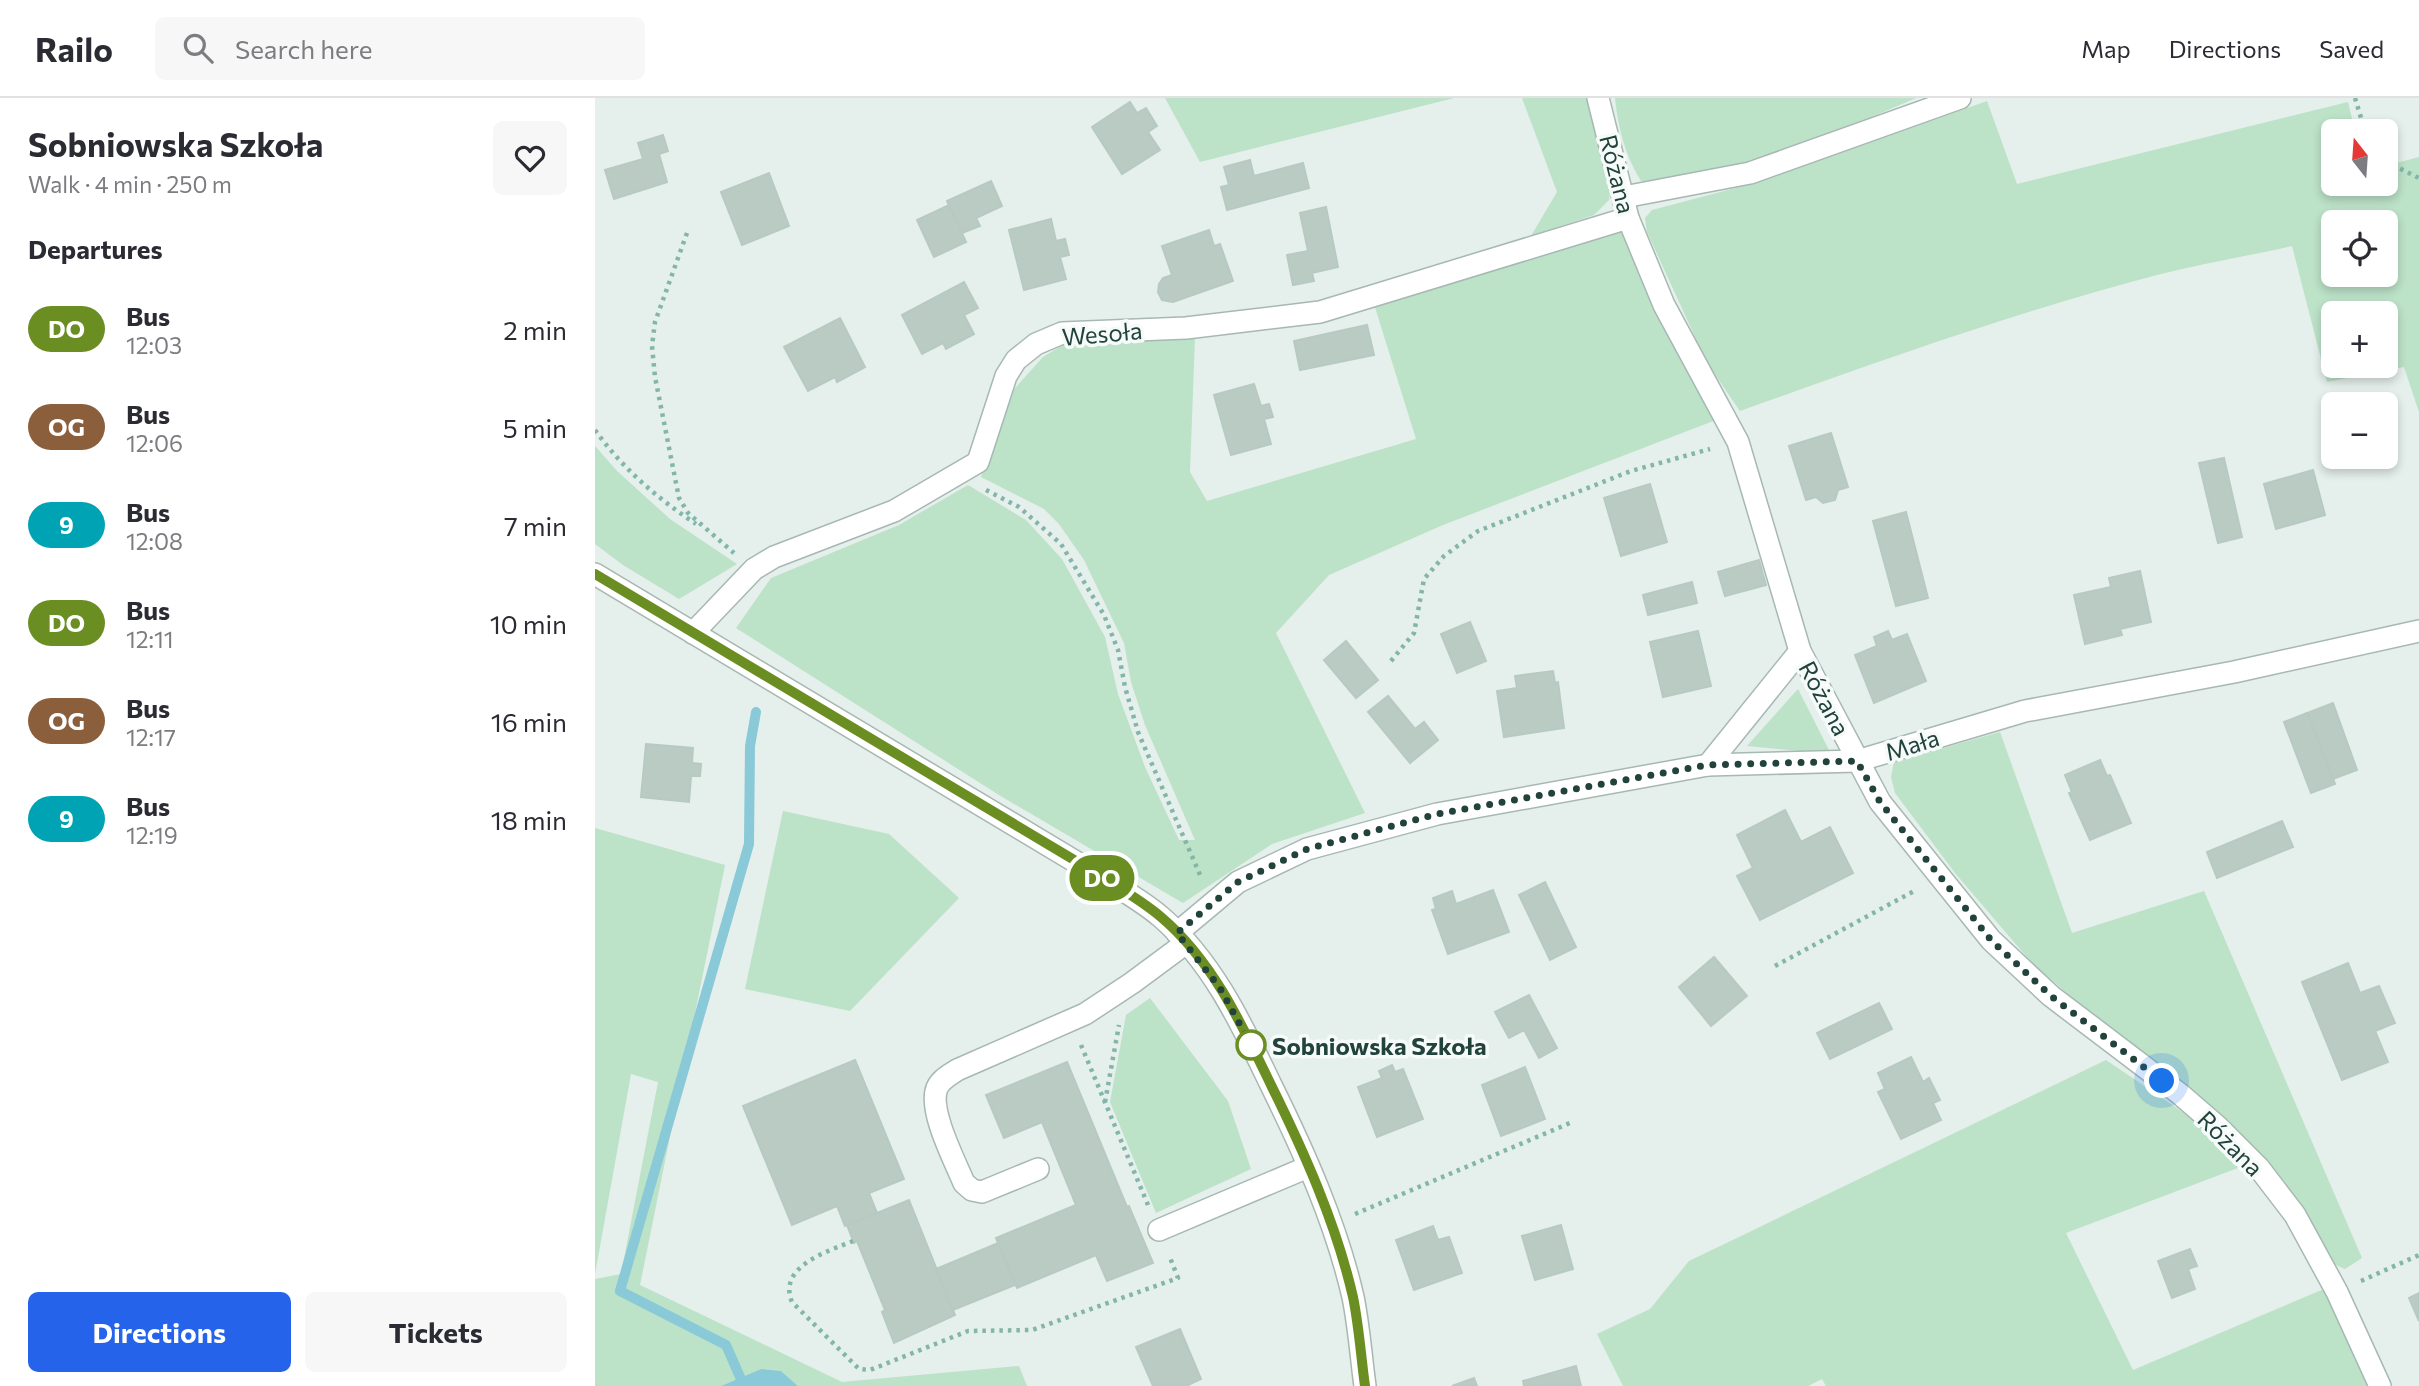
<!DOCTYPE html>
<meta charset="utf-8">
<style>
:root{--surface:#fff;--page:#f7f7f7;--text:#2b2b33;--muted:#7c7c81;--line:#e1e1e2;--accent:#2563eb}
body{margin:0;font-family:Commissioner,sans-serif;background:var(--page);color:var(--text);height:100vh;display:flex;flex-direction:column;font-size:26px;white-space:nowrap}
*{box-sizing:border-box;margin:0}
p{font-size:23px;color:var(--muted)}
.icon{flex:none;width:38px;height:38px;fill:none;stroke:currentColor;stroke-width:2;stroke-linecap:round;stroke-linejoin:round}
.map{position:relative;flex:1;overflow:hidden}
.side{display:flex;flex-direction:column;background:var(--surface);width:595px}
.side>*{flex:none}
.badge{padding:0 14px;border-radius:23px;font-size:24px;line-height:46px}
.needle{width:46px;rotate:343deg}
.buttons{position:absolute;left:1726px;top:21px;display:grid;gap:14px}
.buttons a{display:grid;place-items:center;width:77px;height:77px;border-radius:10px;background:var(--surface);box-shadow:0 4px 10px #0003;font-size:35px}
.you{position:absolute;width:35px;height:35px;margin:-18px;border:5px solid #fff;border-radius:50%;background:#1a73e8;box-shadow:0 0 0 10px #1a73e833}
.map>.badge{position:absolute;translate:-50% -50%;box-shadow:0 0 0 4px #fff}
h2{padding:0 28px;font-size:26px;line-height:63px}
.round{display:grid;place-items:center;flex:none;width:74px;height:74px;border-radius:10px;background:var(--page)}
.head{display:flex;align-items:center;justify-content:space-between;height:119px;padding:0 28px}
h1{font-size:33px;font-weight:700;line-height:52px}
.primary-button{display:flex;gap:14px;margin-top:auto;padding:14px 28px}
.primary-button a{flex:1;height:80px;border-radius:10px;background:var(--accent);color:#fff;font-size:28px;font-weight:700;line-height:80px;text-align:center}
.primary-button a+a{background:var(--page);color:var(--text)}
ul{padding:0;list-style:none}
li{display:flex;align-items:center;gap:21px;height:98px;padding:0 28px}
li div{flex:1}
li b{display:block;font-size:26px}
li em{font-style:normal}
li .badge{min-width:77px;font-weight:700;text-align:center}
header{display:flex;align-items:center;gap:42px;box-sizing:border-box;height:98px;padding:0 35px;background:var(--surface);border-bottom:2px solid var(--line)}
header strong{font-size:33px}
nav{display:flex;gap:38px;margin-inline-start:auto;font-size:24px}
.search{width:490px;height:63px;background:var(--page);display:flex;align-items:center;gap:18px;box-sizing:border-box;padding:0 24px;border-radius:10px;color:var(--muted);font-size:26px}
main{display:flex;flex:1;min-height:0}
.map>svg:first-child{display:block}
.green{fill:#bce2c8;fill-rule:evenodd}
.water{fill:#89c9d8}
.lines{fill:none;stroke-linecap:round;stroke-linejoin:round}
.stream{stroke:#89c9d8;stroke-width:10}
.building{fill:#bacbc4;stroke:#b6cac3;stroke-width:2}
.minor-casing{stroke:#a7b8b3;stroke-width:24}
.path{stroke:#83b6a8;stroke-width:4.5;stroke-dasharray:3.5 5;stroke-linecap:butt}
.minor{stroke:#fff;stroke-width:21}
.line-casing{stroke:#fff;stroke-width:16}
.line{stroke:#6b8e23;stroke-width:10}
.walk{stroke:#22433c;stroke-width:7;stroke-dasharray:0 12.6}
.stop-dot{fill:#fff;stroke:#6b8e23;stroke-width:3.5}
.labels{text-anchor:middle;dominant-baseline:central;stroke-width:7;stroke-linejoin:round;paint-order:stroke}
.street-label{font-size:24px;fill:#22433c;stroke:#f6fbf9}
.stop-label{font-size:24px;font-weight:bold;fill:#22433c;stroke:#f6fbf9;text-anchor:start}
</style>
<header>
<strong>Railo</strong>
<div class="search"><svg class="icon" aria-label="search" viewBox="0 0 24 24"><circle cx="10" cy="10" r="6"/><path d="M15 15l6 6"/></svg>Search here</div>
<nav><a>Map</a><a>Directions</a><a>Saved</a></nav>
</header>
<main>
<section class="side">
<div class="head"><div><h1>Sobniowska Szkoła</h1><p>Walk · 4 min · 250 m</p></div><a class="round"><svg class="icon" aria-label="heart" viewBox="0 0 24 24"><path d="M12 20l-8-8c-3-5 5-10 8-4 3-6 11-1 8 4z"/></svg></a></div>
<h2>Departures</h2>
<ul>
<li><span class="badge" style="background:#6b8e23;color:#fff">DO</span><div><b>Bus</b><p>12:03</p></div><em>2 min</em></li>
<li><span class="badge" style="background:#8b5e3c;color:#fff">OG</span><div><b>Bus</b><p>12:06</p></div><em>5 min</em></li>
<li><span class="badge" style="background:#00a3b4;color:#fff">9</span><div><b>Bus</b><p>12:08</p></div><em>7 min</em></li>
<li><span class="badge" style="background:#6b8e23;color:#fff">DO</span><div><b>Bus</b><p>12:11</p></div><em>10 min</em></li>
<li><span class="badge" style="background:#8b5e3c;color:#fff">OG</span><div><b>Bus</b><p>12:17</p></div><em>16 min</em></li>
<li><span class="badge" style="background:#00a3b4;color:#fff">9</span><div><b>Bus</b><p>12:19</p></div><em>18 min</em></li>
</ul>
<div class="primary-button"><a>Directions</a><a>Tickets</a></div>
</section>
<div class="map">
<svg width="1824" height="1288" viewBox="0 0 1824 1288">
<rect width="100%" height="100%" fill="#e5efeb"/>
<g class="green">
<polygon points="570,0 859,0 605,64"/>
<polygon points="927,0 992,0 1016,86 1014,102 999,117 936,138 962,94"/>
<path d="M1020 0H1321C1238 35 1137 84 1046 83 1030 57 1023 30 1020 0Z"/>
<path d="M1392 3 1422 86 1753 4 1760 33H1738V86H1790V68L1824 59V314L1809 269 1732 284 1697 148C1652 158 1606 166 1562 177 1420 214 1283 264 1145 313L1112 265 1052 134 1050 120 1057 112 1167 83ZM1738 124H1790V177H1738ZM1738 215H1790V268H1738Z"/>
<polygon points="1021,131 1029,133 1067,228 1121,322 848,427 734,477 681,535 770,715 677,746 588,805 404,697 141,530 176,480 304,427 373,387 431,422 467,461 510,539 523,596 550,669 584,742 600,742 550,627 536,584 529,545 489,462 464,426 449,411 386,379 420,290 448,259 471,245 600,239 595,374 612,403 821,341 779,206"/>
<polygon points="0,348 22,373 75,421 142,466 84,501 28,467 0,446"/>
<polygon points="1203,591 1236,656 1152,648"/>
<polygon points="1405,634 1477,835 1609,793 1767,1160 1750,1171 1736,1165 1679,1071 1623,1015 1529,945 1436,864 1360,775 1300,695 1296,679 1299,664"/>
<polygon points="188,713 294,736 364,800 255,913 150,891"/>
<polygon points="0,730 130,767 45,1187 247,1284 424,1268 432,1288 203,1288 186,1273 166,1271 126,1288 0,1288 0,1181 26,1176 63,984 36,976 0,1176"/>
<polygon points="555,900 633,1003 656,1071 561,1115 515,1004 531,917"/>
<polygon points="1511,962 1601,1023 1648,1068 1471,1135 1538,1272 1729,1191 1773,1288 1231,1288 1227,1281 1213,1288 1028,1288 1002,1236 1055,1211 1094,1163"/>
</g>
<polygon class="water" points="166,1271 186,1273 203,1288 126,1288"/>
<g class="lines">
<polyline class="stream" points="149,1288 131,1247 25,1193 154,746 155,648 161,614"/>
</g>
<g class="building">
<polygon points="535,4 542,15 551,10 562,28 553,34 565,52 527,76 497,29"/>
<polygon points="68,37 73,53 64,56 72,84 19,101 10,72 48,61 43,45"/>
<polygon points="655,62 659,78 708,65 714,90 632,112 626,89 634,87 629,69"/>
<polygon points="174,75 194,128 147,147 126,94"/>
<polygon points="396,83 407,108 381,120 385,128 367,135 352,103"/>
<polygon points="354,107 371,144 339,159 322,122"/>
<polygon points="731,109 743,169 717,175 719,183 698,187 692,157 713,153 705,115"/>
<polygon points="456,121 461,143 470,141 474,157 465,159 471,181 429,192 414,132"/>
<polygon points="614,132 619,148 625,146 638,183 578,204 567,202 563,194 564,186 568,180 577,177 567,148"/>
<polygon points="369,184 383,210 369,217 379,236 351,251 348,245 327,256 307,217"/>
<polygon points="245,220 270,269 242,284 240,279 213,293 189,249"/>
<polygon points="772,227 779,257 705,272 699,243"/>
<polygon points="659,286 666,308 674,306 678,319 669,321 676,346 636,357 619,297"/>
<polygon points="1236,335 1253,389 1243,392 1240,402 1228,405 1221,399 1211,402 1194,348"/>
<polygon points="1629,360 1647,439 1623,445 1604,365"/>
<polygon points="1718,372 1730,417 1681,431 1669,386"/>
<polygon points="1055,386 1072,444 1026,458 1009,400"/>
<polygon points="1311,414 1333,500 1301,508 1278,423"/>
<polygon points="1164,462 1171,487 1130,498 1123,474"/>
<polygon points="1545,473 1556,524 1525,531 1527,537 1490,546 1479,497 1516,489 1514,480"/>
<polygon points="1097,484 1102,505 1053,517 1048,497"/>
<polygon points="875,524 891,563 862,575 846,536"/>
<polygon points="1103,533 1116,588 1068,599 1055,544"/>
<polygon points="1293,533 1297,542 1312,536 1331,583 1279,605 1260,557 1282,548 1279,539"/>
<polygon points="751,543 783,582 761,600 729,562"/>
<polygon points="958,573 960,585 963,584 969,630 909,639 902,593 922,590 920,578"/>
<polygon points="793,598 820,631 829,624 843,642 815,665 773,614"/>
<polygon points="1738,605 1762,672 1738,681 1712,615"/>
<polygon points="1712,615 1740,686 1716,695 1689,624"/>
<polygon points="51,646 98,650 97,665 106,666 105,678 96,678 94,704 46,699"/>
<polygon points="1505,662 1512,678 1515,677 1536,725 1495,742 1474,695 1477,694 1470,677"/>
<polygon points="1190,712 1206,744 1235,729 1258,775 1165,822 1142,778 1158,770 1142,737"/>
<polygon points="1687,723 1698,749 1622,780 1612,754"/>
<polygon points="950,784 981,849 955,862 924,797"/>
<polygon points="898,792 914,834 853,856 837,812 841,811 838,800 857,793 861,806"/>
<polygon points="1119,859 1152,898 1116,928 1084,889"/>
<polygon points="1753,865 1765,895 1784,888 1800,925 1780,933 1793,964 1747,982 1707,884"/>
<polygon points="934,897 962,950 944,960 929,932 914,940 900,914"/>
<polygon points="1284,905 1297,931 1235,961 1222,935"/>
<polygon points="1316,959 1328,984 1334,980 1345,1002 1338,1005 1346,1022 1306,1041 1283,994 1290,991 1283,975"/>
<polygon points="260,962 309,1081 274,1095 282,1115 250,1128 242,1108 197,1127 148,1008"/>
<polygon points="472,964 532,1109 534,1108 558,1165 512,1183 501,1157 422,1190 401,1140 481,1107 447,1024 409,1040 391,997"/>
<polygon points="797,967 800,974 808,971 828,1021 782,1039 763,989 787,980 784,973"/>
<polygon points="930,969 950,1021 906,1038 887,987"/>
<polygon points="314,1102 360,1217 299,1245 287,1214 290,1212 262,1143 259,1145 252,1127"/>
<polygon points="966,1127 978,1171 940,1182 927,1138"/>
<polygon points="838,1128 843,1142 854,1139 867,1175 819,1192 801,1142"/>
<polygon points="403,1145 420,1187 358,1212 341,1171"/>
<polygon points="1595,1151 1602,1168 1593,1171 1600,1191 1577,1200 1563,1163"/>
<polygon points="1824,1195 1824,1223 1814,1200"/>
<polygon points="585,1231 606,1281 591,1288 558,1288 541,1249"/>
<polygon points="981,1268 986,1288 929,1288 928,1283"/>
<polygon points="879,1280 882,1288 857,1288"/>
</g>
<g class="lines">
<g class="minor-casing">
<g id="minor">
<polyline points="1003,0 1033,120 1069,207 1143,344 1205,553 1285,704 1396,842 1456,898 1585,996 1622,1028 1664,1070 1700,1117 1742,1194 1785,1288"/>
<polyline points="1029,99 1155,75 1365,0"/>
<path d="M0 476 496 773C519 787 545 801 566 819 618 864 647 927 676 987 709 1054 741 1125 758 1199 764 1228 766 1259 770 1288"/>
<polyline points="98,535 159,471 179,459 299,413 383,364 411,278 421,262 441,246 467,235 591,230 725,214 1033,120"/>
<polyline points="1113,667 1205,553"/>
<polyline points="582,835 643,784 712,751 842,716 1113,667 1262,663 1430,613 1639,574 1824,533"/>
<path d="M443 1071 387 1094 377 1092 369 1085C360 1063 333 1012 342 990 346 981 355 977 362 972L490 916 537 885 591 845"/>
<polyline points="564,1132 713,1069"/>
</g>
</g>
<g class="path">
<polyline points="1760,0 1770,33"/>
<polyline points="1790,63 1824,80"/>
<polyline points="92,135 60,224 57,248 60,279 84,400 93,415 139,455"/>
<path d="M0 332C28 371 62 400 101 426"/>
<polyline points="391,392 424,409 466,446 509,517 523,552 530,589 543,634 606,779"/>
<polyline points="796,563 819,535 829,481 849,458 883,433 1036,373 1115,351"/>
<polyline points="1180,868 1321,792"/>
<polyline points="486,947 553,1107"/>
<polyline points="510,1004 524,927"/>
<polyline points="760,1116 975,1025"/>
<path d="M258 1143C234 1153 182 1168 197 1204L264 1271 275 1272 373 1233 437 1232 583 1180 574 1157"/>
<polyline points="1766,1183 1824,1157"/>
</g>
<use href="#minor" class="minor"/>
</g>
<g class="lines">
<g class="line-casing">
<path id="line" d="M0 476 496 772C519 787 545 801 566 819 618 863 647 927 676 987 709 1054 741 1125 758 1199 764 1228 766 1259 770 1288"/>
</g>
<use href="#line" class="line"/>
<polyline class="walk" points="656,947 625,890 582,835 643,784 712,751 842,716 1113,667 1262,663 1285,704 1396,842 1456,898 1567,983"/>
</g>
<circle class="stop-dot" cx="656" cy="947" r="14"/>
<g class="labels">
<g class="street-label">
<text transform="translate(1023 76) rotate(76)">Różana</text>
<text transform="translate(507 235) rotate(-5)">Wesoła</text>
<text transform="translate(1230 600) rotate(62)">Różana</text>
<text transform="translate(1317 646) rotate(-17)">Mała</text>
<text transform="translate(1636 1045) rotate(45)">Różana</text>
</g>
<g class="stop-label">
<text x="677" y="947">Sobniowska Szkoła</text>
</g>
</g>
</svg>
<div class="buttons">
<a><svg class="needle" viewBox="-14 -14 28 28"><path d="M0-13l5 13h-10z" fill="#e53935"/><path d="M0 13l5-13h-10z" fill="#7c7c81"/></svg></a>
<a><svg class="icon" aria-label="locate" viewBox="0 0 24 24"><circle cx="12" cy="12" r="6"/><path d="M12 2v4M12 18v4M2 12h4M18 12h4"/></svg></a>
<a>+</a>
<a>−</a>
</div>
<div class="you" style="left:1567px;top:983px"></div>
<b class="badge" style="left:507px;top:780px;background:#6b8e23;color:#fff">DO</b>
</div>
</main>
